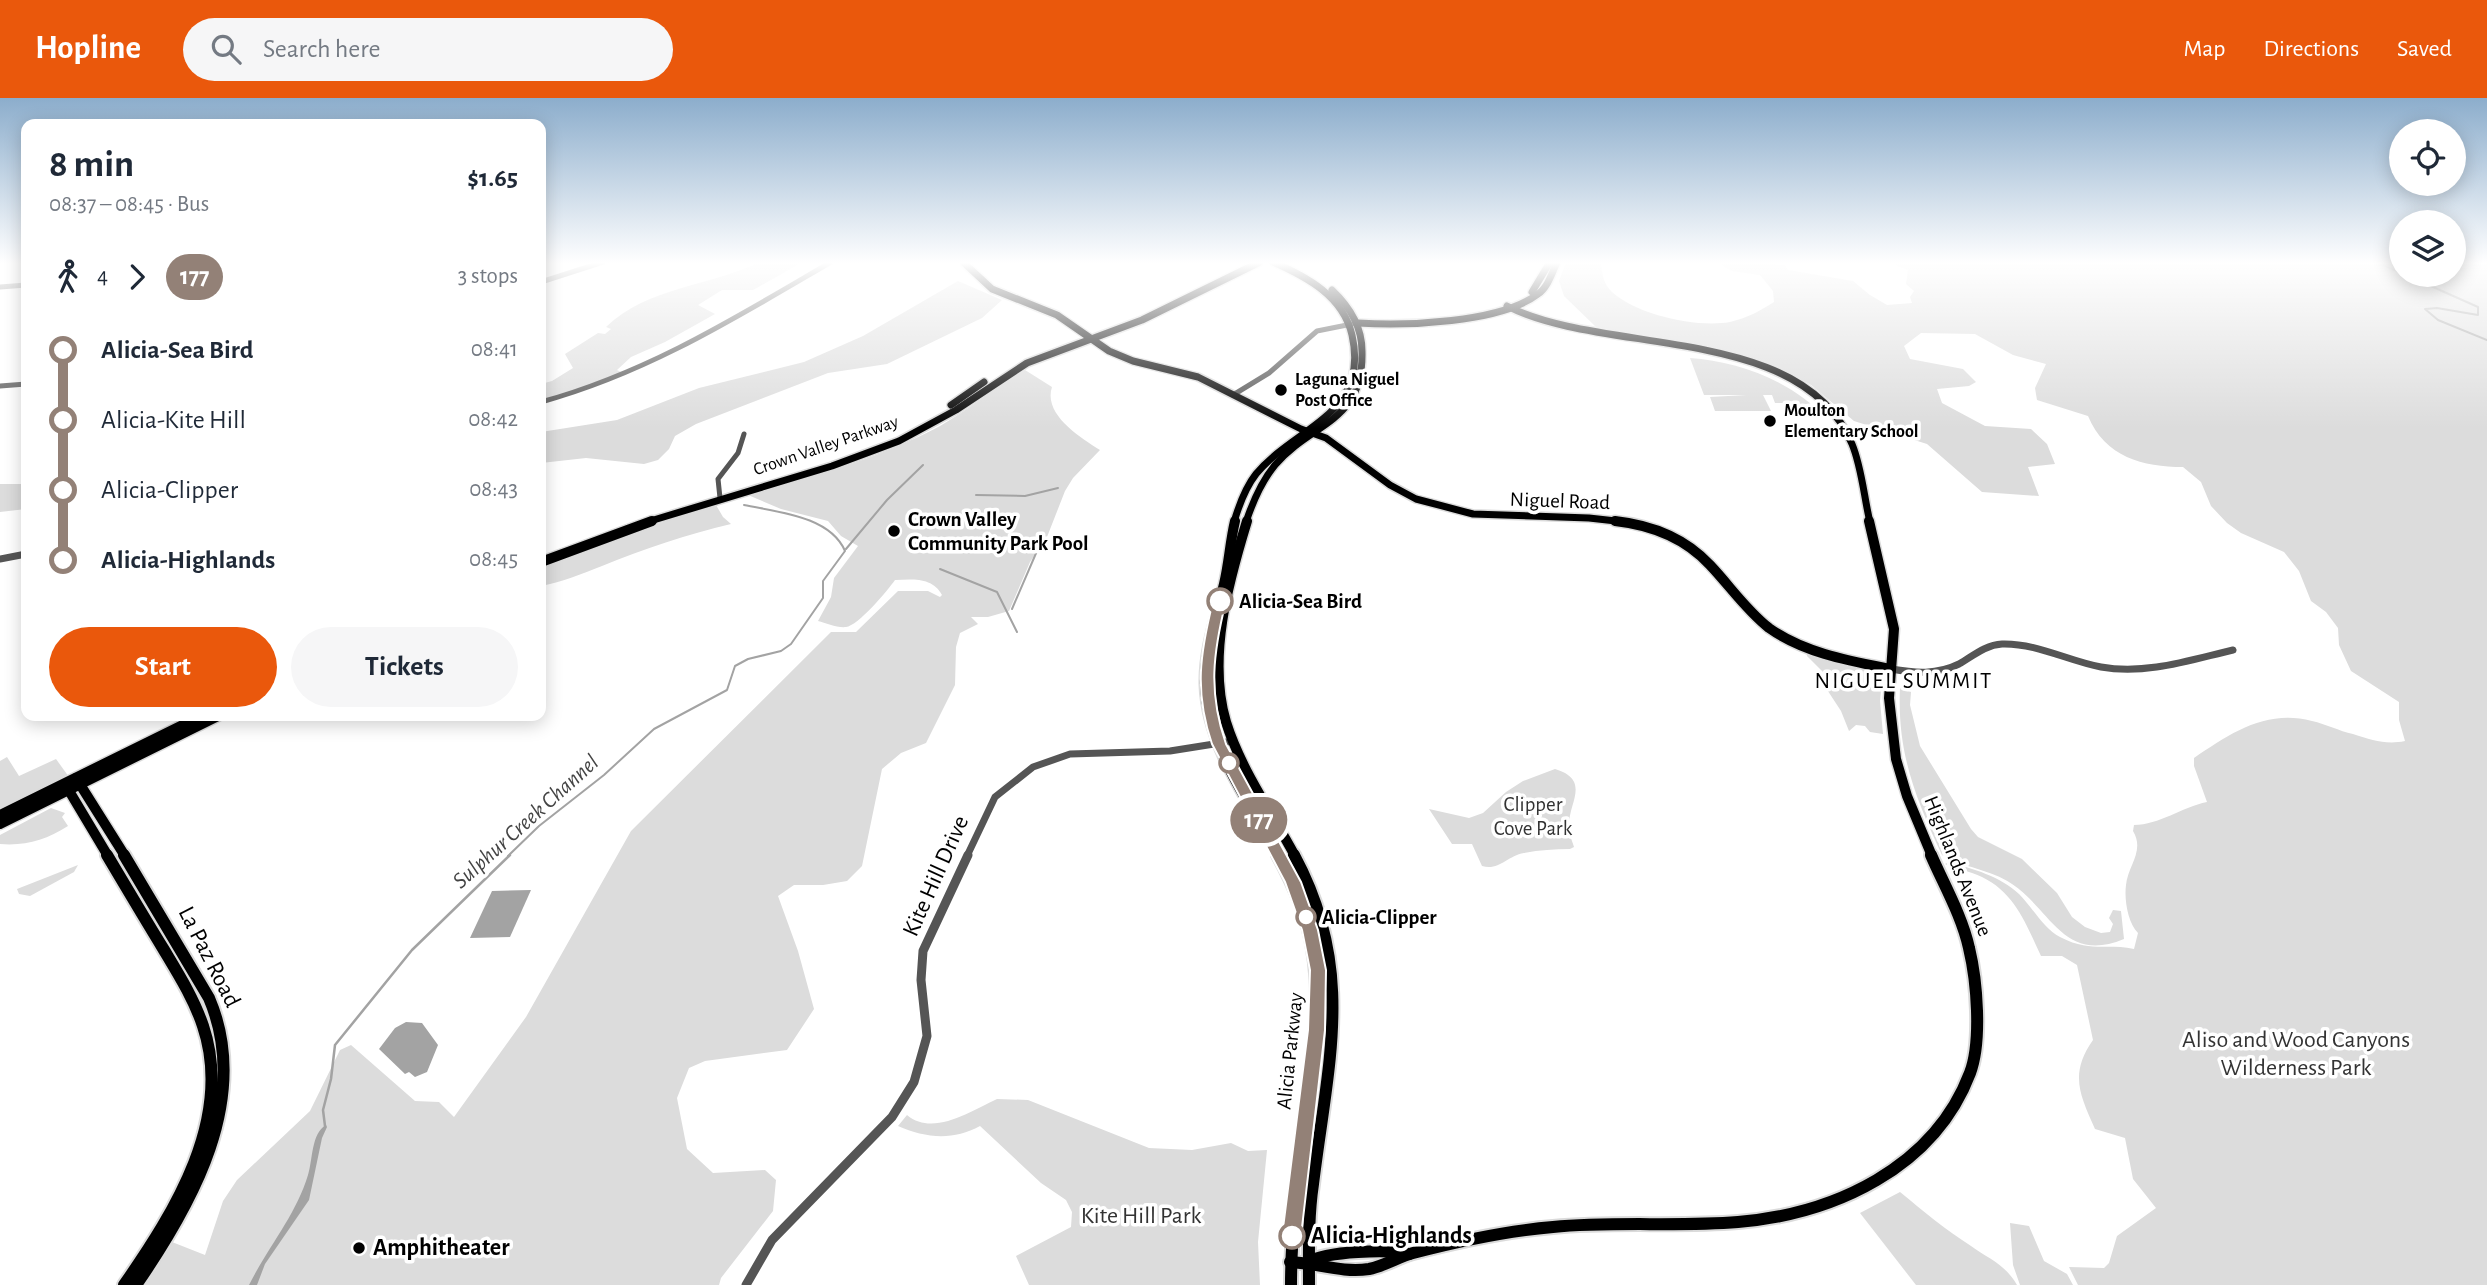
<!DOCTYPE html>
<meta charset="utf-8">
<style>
:root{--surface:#fff;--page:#f6f6f7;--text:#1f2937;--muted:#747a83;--accent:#ea580c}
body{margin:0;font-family:"Alegreya Sans",sans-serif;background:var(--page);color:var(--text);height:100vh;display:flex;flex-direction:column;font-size:26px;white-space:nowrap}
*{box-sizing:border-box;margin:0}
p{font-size:23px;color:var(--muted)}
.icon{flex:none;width:38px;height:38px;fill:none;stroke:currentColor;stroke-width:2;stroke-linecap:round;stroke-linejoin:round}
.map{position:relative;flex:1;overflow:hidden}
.details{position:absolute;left:21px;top:21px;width:525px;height:602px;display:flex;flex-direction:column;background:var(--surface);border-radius:14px;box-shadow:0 4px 18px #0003}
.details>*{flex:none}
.badge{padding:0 14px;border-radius:23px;font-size:24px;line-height:46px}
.tools{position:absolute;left:2389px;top:21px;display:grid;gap:14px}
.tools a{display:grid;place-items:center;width:77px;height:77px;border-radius:50%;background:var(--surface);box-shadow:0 4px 18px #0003;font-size:35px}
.map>.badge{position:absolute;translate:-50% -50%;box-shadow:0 0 0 4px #fff}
.legs{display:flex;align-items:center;gap:10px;height:77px;padding:0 28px;font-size:23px}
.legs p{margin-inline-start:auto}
.headline{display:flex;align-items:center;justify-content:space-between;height:119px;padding:0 28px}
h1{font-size:38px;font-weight:700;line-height:52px}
.button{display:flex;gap:14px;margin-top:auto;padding:14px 28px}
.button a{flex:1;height:80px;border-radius:42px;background:var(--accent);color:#fff;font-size:28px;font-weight:700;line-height:80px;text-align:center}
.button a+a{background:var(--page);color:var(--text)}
ul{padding:0 28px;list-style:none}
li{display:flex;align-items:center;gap:24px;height:70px;font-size:26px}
li i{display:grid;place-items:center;width:10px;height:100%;margin:0 9px;background:currentColor}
li i::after{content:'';width:18px;height:18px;margin:-9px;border:5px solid;border-radius:50%;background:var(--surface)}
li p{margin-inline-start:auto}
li:first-child i{background:linear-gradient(#0000 50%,currentColor 0)}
li:last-child i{background:linear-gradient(currentColor 50%,#0000 0)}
header{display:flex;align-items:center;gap:42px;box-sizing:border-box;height:98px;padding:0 35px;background:var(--accent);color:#fff}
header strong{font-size:33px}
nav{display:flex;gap:38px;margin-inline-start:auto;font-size:24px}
.search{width:490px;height:63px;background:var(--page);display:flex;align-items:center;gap:18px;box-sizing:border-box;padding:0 24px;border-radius:38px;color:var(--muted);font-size:26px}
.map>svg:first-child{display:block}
.green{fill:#dcdcdc}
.water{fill:#a3a3a3}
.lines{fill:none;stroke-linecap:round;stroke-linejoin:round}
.stream-far1{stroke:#a3a3a3;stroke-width:2}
.stream{stroke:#a3a3a3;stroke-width:2.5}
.major-far2-casing{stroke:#dbdbdb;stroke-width:10}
.major-far1-casing{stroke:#dbdbdb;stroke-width:13}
.major-casing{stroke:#dbdbdb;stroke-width:16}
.minor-far2{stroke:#555;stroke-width:5}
.minor-far1{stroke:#555;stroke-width:7}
.minor{stroke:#555;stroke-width:9}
.major-far2{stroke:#000;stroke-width:7}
.major-far1{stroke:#000;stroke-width:10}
.major{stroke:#000;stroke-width:12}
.line-1{fill:#938177;stroke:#fff;stroke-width:2}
.poi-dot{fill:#000;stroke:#fff;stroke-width:2.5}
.stop-1-dot{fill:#fff;stroke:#938177;stroke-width:3.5}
.labels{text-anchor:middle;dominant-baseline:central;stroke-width:7;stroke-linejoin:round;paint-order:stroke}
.far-poi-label{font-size:18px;font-weight:bold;fill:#000;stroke:#fff;text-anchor:start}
.far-street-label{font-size:18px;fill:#000;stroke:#fff}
.street-label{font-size:21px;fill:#000;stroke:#fff}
.poi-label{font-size:21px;font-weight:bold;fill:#000;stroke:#fff;text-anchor:start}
.stop-label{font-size:21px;font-weight:bold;fill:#000;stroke:#fff;text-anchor:start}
.park-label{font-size:21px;fill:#333;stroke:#fff}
.neighbourhood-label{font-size:23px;letter-spacing:2px;fill:#000;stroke:#fff}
.water-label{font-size:23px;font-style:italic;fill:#444;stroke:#fff}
.near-street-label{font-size:24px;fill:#000;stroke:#fff}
.near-park-label{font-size:24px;fill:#333;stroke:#fff}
.near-stop-label{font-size:24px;font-weight:bold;fill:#000;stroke:#fff;text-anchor:start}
.near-poi-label{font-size:24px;font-weight:bold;fill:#000;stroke:#fff;text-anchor:start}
</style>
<header>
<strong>Hopline</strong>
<div class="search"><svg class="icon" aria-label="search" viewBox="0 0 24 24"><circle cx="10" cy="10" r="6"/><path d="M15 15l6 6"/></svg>Search here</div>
<nav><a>Map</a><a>Directions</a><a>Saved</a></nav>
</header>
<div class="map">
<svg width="2487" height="1187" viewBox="0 0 2487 1187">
<rect width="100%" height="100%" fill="#fff"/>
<g class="green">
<path d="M760 164 801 165 753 192H722L698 207 715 216 665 244 631 259 617 272 625 276 541 303V286L552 283 573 270 565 256 598 235 605 236 611 231 606 229C647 189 711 188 760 164Z"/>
<path d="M1566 164H1601C1602 175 1603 186 1612 194 1637 217 1697 230 1730 224 1747 220 1760 213 1774 204L1773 193 1760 177 1732 173 1716 164 1785 167 1788 172 1853 183 1870 197 1887 207 1912 205 1910 199 1914 193 1906 186 1908 172 1895 167 1896 164H2401V177H2454V164H2487V1187H2078L2069 1169 2104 1170 2109 1165 2117 1138 2156 1110 2133 1081 2125 1040 2095 1031C2080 997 2069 976 2093 942L2077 867 2062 858H2041C2026 826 2015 795 1982 779 1970 773 1957 772 1945 766L1949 764C1973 771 2000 778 2019 796 2032 809 2044 831 2060 839 2091 855 2105 845 2134 851L2138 835C2128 825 2124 802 2126 787 2128 767 2145 753 2133 733L2134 727C2159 727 2182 709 2207 704L2194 668V660C2231 635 2266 611 2312 623 2326 626 2339 633 2353 636 2372 642 2386 647 2405 643L2399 622V604L2351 573 2339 547 2338 530 2326 514 2311 503 2299 473 2284 454 2241 435 2227 425 2211 408 2201 384 2183 369C2143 369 2105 359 2088 318L2037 302 2035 290 2046 266 2013 257 1975 236 1921 235 1904 248 1910 261 1963 271 1976 284 1969 288 1937 291 1942 305 1985 328 2031 331 2047 346 2055 366 2028 369 2039 398 1982 394 1927 346 1854 323 1811 287 1776 268 1732 254 1596 229 1564 198 1559 183Z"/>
<polygon points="958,183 1002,202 982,220 887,266 828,275 696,326 675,338 669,351 658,362 644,366 586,360 541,365 541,334 617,322 699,290 804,264 863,238"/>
<path d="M1690 260C1738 263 1794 284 1825 320L1817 321 1812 316 1795 315 1793 311H1786L1784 305H1775L1772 297H1763L1771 313H1715L1710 299 1747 297H1704Z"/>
<path d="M1025 272 1052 289C1043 316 1079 339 1100 352L1073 380 1065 393 1047 439 1030 464 1009 513 988 519H971L978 526 960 535 956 549 955 587 926 645 901 655 882 671 862 768 847 783 823 787H794L778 798 798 853 814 911 787 952 705 963 689 970 677 1000 687 1051 713 1075 765 1072 776 1082 773 1113 721 1180 719 1187H145L172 1144 205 1157 223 1103 237 1082 310 1013 340 952 351 947 415 1003 439 1004 454 1019 526 919 631 733 831 534H856L898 493H928L940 499 942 497C933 479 912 481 895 482 888 492 858 528 846 529 837 530 826 525 818 523L831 499 834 480 858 448 841 438 828 423 781 411 748 397C813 378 879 361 940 328 970 311 995 289 1025 272Z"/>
<polygon points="0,386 26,386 26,411 0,414"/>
<path d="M710 407H716L723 419 731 426C688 436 643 451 602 468 581 476 563 484 541 488V468Z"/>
<path d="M1806 552C1825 559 1870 568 1882 579L1880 603 1883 636 1870 634 1865 628 1856 627 1849 633 1841 613 1824 587 1823 574 1807 558Z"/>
<path d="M1900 590 1911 594 1910 607 1920 648 1971 731 1978 739 2022 761 2057 795 2072 819 2085 829 2101 835 2110 834 2113 826 2109 820 2113 812 2121 813 2124 841C2064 866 2051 812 2012 786 1990 771 1964 770 1942 757 1915 699 1897 654 1900 590Z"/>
<polygon points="7,659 19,678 56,661 69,679 0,713 0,663"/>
<path d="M1555 671C1591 682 1569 704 1569 727 1568 734 1572 742 1574 749L1570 751C1554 751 1540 752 1524 755 1507 758 1499 773 1482 768L1472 746H1452L1429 711 1469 720 1483 715 1506 694 1523 683Z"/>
<path d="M51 710 65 715 62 719 68 728C46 742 26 748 0 746V737Z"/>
<polygon points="78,767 74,774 30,798 19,796 17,791"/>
<path d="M997 1001 1028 1002 1149 1050 1192 1052 1231 1045 1248 1053 1267 1052 1258 1144 1260 1187H1029L1016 1158 1071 1129 1072 1114 1066 1102 1041 1085 980 1028C953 1043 925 1040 898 1028L907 1017C933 1039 971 1013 997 1001Z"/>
<path d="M1900 1094C1923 1113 1946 1132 1971 1148 1989 1161 2005 1166 2017 1187H1916L1860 1115Z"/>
<polygon points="2010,1125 2029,1128 2044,1163 2067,1176 2073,1187 2020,1187 2013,1167"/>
</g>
<g class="water">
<polygon points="531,792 510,839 470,840 492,793"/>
<polygon points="406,924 422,925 438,947 427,974 415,979 409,974 405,976 379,951 395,930"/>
<path d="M326 1027 327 1029 322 1040 309 1102 265 1166 257 1187H249C268 1149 296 1117 308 1077 313 1061 311 1036 326 1027Z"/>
</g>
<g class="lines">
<g class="stream-far1">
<polyline points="2377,164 2401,175"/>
<polyline points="2406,177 2478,209 2478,217 2437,210 2425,211 2438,222 2487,242"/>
<polyline points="976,397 1025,398 1058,390"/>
<polyline points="971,417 998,420 1014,431"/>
<polyline points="846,451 887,402 923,367"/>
<polyline points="940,471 997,494 1017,534"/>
<polyline points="1012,511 1037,453"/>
<path d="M508 758 539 728 604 677 654 631 727 592 735 568 748 561 781 553 791 546 823 500V483L845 453C830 418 777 414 744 407"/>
</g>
<polyline class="stream" points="325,1028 323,1012 331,981 335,947 412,852 510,757"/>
<g class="major-far2-casing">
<g id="major-far2">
<polyline points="963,164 992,191 1057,217 1109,253 1133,263 1198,279 1301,331 1326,340 1390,387 1416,401 1473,416 1589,420 1625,424"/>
<polyline points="1532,194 1550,164"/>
<path d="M1507 208C1604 258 1802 225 1852 346 1862 370 1864 400 1870 424"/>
<path d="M1358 225C1405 228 1500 225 1538 196 1548 189 1552 175 1557 164"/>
<polyline points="951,307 984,284"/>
<polyline points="647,424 832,368 899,343 956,312 1027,265 1142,222 1260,164"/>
<path d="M1234 424C1239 407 1245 390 1256 376 1296 328 1370 317 1352 237 1343 198 1307 179 1273 164"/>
<path d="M1246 424C1253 403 1261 384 1275 367 1313 323 1364 325 1362 253 1362 228 1350 209 1332 192"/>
</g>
</g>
<g class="major-far1-casing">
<g id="major-far1">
<path d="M1235 423C1230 444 1229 465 1224 486 1216 519 1204 552 1205 587 1207 649 1250 706 1279 758"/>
<path d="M1247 423C1228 485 1207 560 1226 624 1241 672 1272 715 1295 758"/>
<path d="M1615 423C1651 427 1685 440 1710 467 1730 488 1746 512 1769 530 1804 555 1850 563 1891 571"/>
<polyline points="1869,423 1894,531 1889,600 1896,661 1907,698 1932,758"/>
<polyline points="541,464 652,423"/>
<polyline points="76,680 125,758"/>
<polyline points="65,686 108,758"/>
<polyline points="0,717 201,618"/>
<polyline points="0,726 218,618"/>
</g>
</g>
<g class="major-casing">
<g id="major">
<path d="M107 757C126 789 145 821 164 852 179 877 194 901 203 928 234 1020 175 1114 124 1187"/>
<path d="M124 757 209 900C252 1000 192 1106 136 1187"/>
<path d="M1278 757C1294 786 1308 818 1313 851 1323 909 1312 970 1304 1027 1297 1080 1291 1133 1291 1187"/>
<path d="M1294 757C1356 872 1328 964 1313 1086 1308 1119 1309 1153 1309 1187"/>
<path d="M1290 1164C1317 1165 1341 1175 1369 1171 1385 1168 1398 1159 1413 1155 1459 1143 1506 1133 1553 1129 1615 1123 1677 1129 1738 1124 1834 1116 1934 1070 1970 975 1982 943 1977 883 1969 850 1962 818 1944 787 1931 757"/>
<path d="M1309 1164C1326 1153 1389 1151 1409 1156"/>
</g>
</g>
<g class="minor-far2">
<polyline points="541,184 603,164"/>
<polyline points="0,189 26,187"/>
<polyline points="0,288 26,286"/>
<polyline points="1233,297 1269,275 1317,233 1352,226"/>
<path d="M541 304C647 275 737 219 831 164"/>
<polyline points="720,400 718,381 738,355 744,336"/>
</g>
<g class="minor-far1">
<polyline points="0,461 26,456"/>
<path d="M1891 571C1915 575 1937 577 1959 566 1973 558 1985 547 2002 546 2037 545 2068 563 2101 569 2146 577 2190 562 2233 552"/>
<polyline points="967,758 995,699 1033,669 1070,656 1170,653 1233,643"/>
</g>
<polyline class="minor" points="746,1187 772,1142 892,1019 914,984 927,938 921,882 923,853 968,757"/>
<use href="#major-far2" class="major-far2"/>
<use href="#major-far1" class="major-far1"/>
<use href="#major" class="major"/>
</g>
<linearGradient id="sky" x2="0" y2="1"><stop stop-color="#8cadcc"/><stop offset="0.5" stop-color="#fff"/><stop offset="1" stop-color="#fff" stop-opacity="0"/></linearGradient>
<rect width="2487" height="330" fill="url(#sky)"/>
<path class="line-1" d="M1220 499 1226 503C1213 555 1208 594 1226 646L1301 784 1318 832 1326 872 1325 932 1301 1138 1298 1145 1292 1148 1285 1145 1282 1138 1308 932 1310 872 1302 832 1285 784 1212 646C1194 594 1200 555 1213 503Z"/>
<g class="poi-dot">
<circle cx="1281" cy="292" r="7"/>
<circle cx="1770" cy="323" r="7"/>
<circle cx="894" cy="433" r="7"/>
<circle cx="359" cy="1150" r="7"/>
</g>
<g class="stop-1-dot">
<circle cx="1220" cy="503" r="12"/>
<circle cx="1229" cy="665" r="9"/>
<circle cx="1306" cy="819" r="9"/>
<circle cx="1292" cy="1138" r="12"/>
</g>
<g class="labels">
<g class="far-poi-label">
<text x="1295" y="282">Laguna Niguel<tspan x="1295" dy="21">Post Office</tspan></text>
<text x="1784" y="313">Moulton<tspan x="1784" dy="21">Elementary School</tspan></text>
</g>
<g class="far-street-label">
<text transform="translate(826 348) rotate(-19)">Crown Valley Parkway</text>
</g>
<g class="street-label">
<text transform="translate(1560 403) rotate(2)">Niguel Road</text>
<text transform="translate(1958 768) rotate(68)">Highlands Avenue</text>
<text transform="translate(1290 953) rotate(-84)">Alicia Parkway</text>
</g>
<g class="poi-label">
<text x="908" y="421">Crown Valley<tspan x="908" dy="24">Community Park Pool</tspan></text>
</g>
<g class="stop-label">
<text x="1239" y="503">Alicia-Sea Bird</text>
<text x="1322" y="819">Alicia-Clipper</text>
</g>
<g class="park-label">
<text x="1533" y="706">Clipper<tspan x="1533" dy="24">Cove Park</tspan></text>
</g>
<g class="neighbourhood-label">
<text x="1904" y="583">NIGUEL SUMMIT</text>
</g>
<g class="water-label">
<text transform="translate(526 724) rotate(-42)">Sulphur Creek Channel</text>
</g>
<g class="near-street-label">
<text transform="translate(936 778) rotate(-66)">Kite Hill Drive</text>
<text transform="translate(209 859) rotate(63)">La Paz Road</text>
</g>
<g class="near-park-label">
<text x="2296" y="942">Aliso and Wood Canyons<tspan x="2296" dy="28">Wilderness Park</tspan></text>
<text x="1141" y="1118">Kite Hill Park</text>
</g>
<g class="near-stop-label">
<text x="1311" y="1138">Alicia-Highlands</text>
</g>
<g class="near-poi-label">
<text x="373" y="1150">Amphitheater</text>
</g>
</g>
</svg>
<div class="tools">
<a><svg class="icon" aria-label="locate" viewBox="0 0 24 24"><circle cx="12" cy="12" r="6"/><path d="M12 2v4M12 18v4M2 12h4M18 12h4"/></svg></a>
<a><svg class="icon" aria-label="layers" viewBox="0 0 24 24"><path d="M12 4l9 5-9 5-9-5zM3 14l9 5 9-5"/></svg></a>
</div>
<b class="badge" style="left:1259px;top:722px;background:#938177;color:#fff">177</b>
<section class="details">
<div class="headline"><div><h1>8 min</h1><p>08:37 – 08:45 · Bus</p></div><b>$1.65</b></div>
<div class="legs"><svg class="icon" aria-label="walk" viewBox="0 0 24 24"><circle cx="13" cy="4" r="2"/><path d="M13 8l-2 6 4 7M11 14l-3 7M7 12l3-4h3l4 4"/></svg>4<svg class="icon" aria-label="forward" viewBox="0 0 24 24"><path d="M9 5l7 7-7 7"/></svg><b class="badge" style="background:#938177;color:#fff">177</b><p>3 stops</p></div>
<ul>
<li><i style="color:#938177"></i><b>Alicia-Sea Bird</b><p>08:41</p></li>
<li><i style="color:#938177"></i><span>Alicia-Kite Hill</span><p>08:42</p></li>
<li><i style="color:#938177"></i><span>Alicia-Clipper</span><p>08:43</p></li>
<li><i style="color:#938177"></i><b>Alicia-Highlands</b><p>08:45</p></li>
</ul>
<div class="button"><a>Start</a><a>Tickets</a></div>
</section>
</div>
